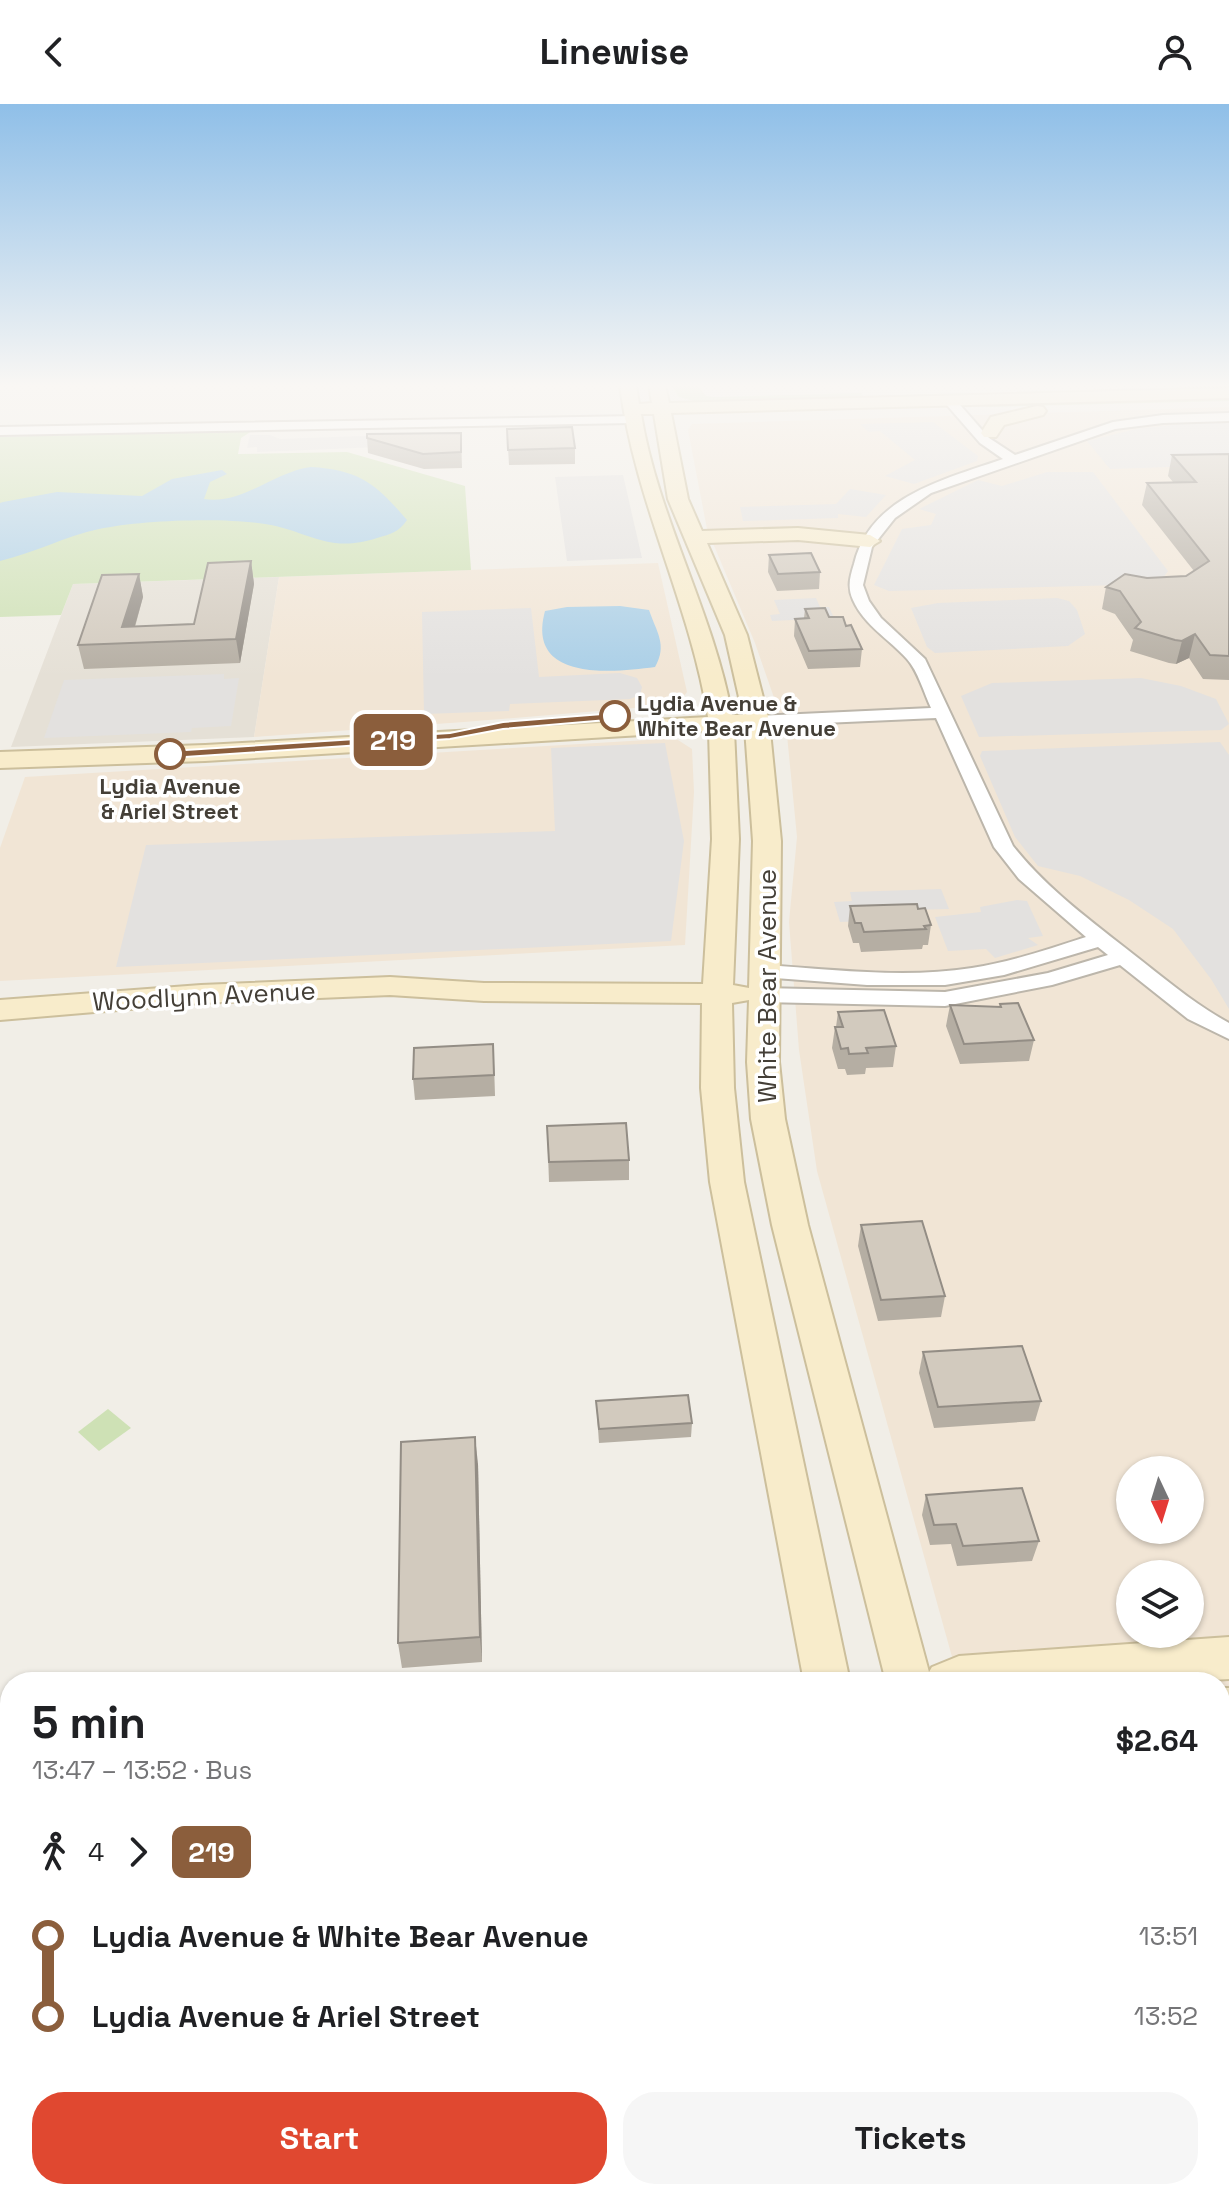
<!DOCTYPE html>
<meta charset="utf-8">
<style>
:root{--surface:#fff;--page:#f6f6f6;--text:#202124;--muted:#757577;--accent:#e04830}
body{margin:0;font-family:"Space Grotesk",sans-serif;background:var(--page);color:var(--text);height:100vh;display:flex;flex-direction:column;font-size:30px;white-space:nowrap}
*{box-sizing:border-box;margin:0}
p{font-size:26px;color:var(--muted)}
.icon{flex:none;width:44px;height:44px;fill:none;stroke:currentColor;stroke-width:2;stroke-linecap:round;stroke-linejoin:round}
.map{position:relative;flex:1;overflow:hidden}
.panel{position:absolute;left:0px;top:1568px;width:1230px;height:528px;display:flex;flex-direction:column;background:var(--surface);border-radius:32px 32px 0 0;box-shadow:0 2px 6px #0004}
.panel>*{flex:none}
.badge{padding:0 16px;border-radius:12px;font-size:28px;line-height:52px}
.needle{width:52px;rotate:176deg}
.fabs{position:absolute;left:1116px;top:1352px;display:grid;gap:16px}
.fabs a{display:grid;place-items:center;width:88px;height:88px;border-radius:50%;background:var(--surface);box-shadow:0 2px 6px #0004;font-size:40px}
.map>.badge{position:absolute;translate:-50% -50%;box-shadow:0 0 0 4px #fff}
.legs{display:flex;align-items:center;gap:12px;height:88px;padding:0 32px;font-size:26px}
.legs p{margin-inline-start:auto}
.summary{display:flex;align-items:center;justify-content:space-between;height:136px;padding:0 32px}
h1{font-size:44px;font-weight:600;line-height:60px}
.cta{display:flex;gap:16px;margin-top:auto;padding:16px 32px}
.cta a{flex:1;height:92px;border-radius:32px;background:var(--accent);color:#fff;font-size:32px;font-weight:600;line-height:92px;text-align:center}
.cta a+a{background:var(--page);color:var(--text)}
ul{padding:0 32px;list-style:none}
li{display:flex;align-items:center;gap:28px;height:80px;font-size:30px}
li i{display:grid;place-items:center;width:12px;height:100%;margin:0 10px;background:currentColor}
li i::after{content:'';width:20px;height:20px;margin:-10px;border:6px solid;border-radius:50%;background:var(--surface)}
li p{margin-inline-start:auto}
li:first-child i{background:linear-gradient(#0000 50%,currentColor 0)}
li:last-child i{background:linear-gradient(currentColor 50%,#0000 0)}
header{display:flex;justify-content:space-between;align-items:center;height:104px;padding:0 32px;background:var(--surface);font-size:36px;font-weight:600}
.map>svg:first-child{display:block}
.residential{fill:#e5e0d6}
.commercial{fill:#f1e5d5;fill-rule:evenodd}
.green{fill:#cee1b5}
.parking{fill:#e3e1df}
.water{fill:#aacfe7}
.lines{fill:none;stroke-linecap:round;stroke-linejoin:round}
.street-casing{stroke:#bcb6ab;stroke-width:4}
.secondary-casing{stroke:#ccbf9c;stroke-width:4}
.highway-casing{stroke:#ca9948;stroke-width:4}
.street{fill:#fff;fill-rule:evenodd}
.secondary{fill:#f8eccb;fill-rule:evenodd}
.highway{fill:#edc477;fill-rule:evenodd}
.wall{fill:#b5aea3}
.shaded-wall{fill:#938d85}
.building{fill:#d2cabe;stroke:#938d85;stroke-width:2}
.line-1{fill:#8b5e3c;stroke:#fff;stroke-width:2}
.stop-1-dot{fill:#fff;stroke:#8b5e3c;stroke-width:4}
.labels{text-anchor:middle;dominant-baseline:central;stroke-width:7;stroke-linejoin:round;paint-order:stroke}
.far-stop-label{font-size:22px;font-weight:bold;fill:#443f37;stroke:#fff;text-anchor:start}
.street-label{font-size:26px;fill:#443f37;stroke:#fff}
</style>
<header><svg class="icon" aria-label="back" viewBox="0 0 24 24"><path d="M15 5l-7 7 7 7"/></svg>Linewise<svg class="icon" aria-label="person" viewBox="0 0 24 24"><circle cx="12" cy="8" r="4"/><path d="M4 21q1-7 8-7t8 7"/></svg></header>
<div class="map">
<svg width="1229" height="2096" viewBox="0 0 1229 2096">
<rect width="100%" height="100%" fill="#f1eee7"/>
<polygon class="residential" points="279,473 254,633 11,643 73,480"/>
<g class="commercial">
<path d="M1229 303V2019L1220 2018V1578H959L817 1067 799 946 789 818 797 733 787 631 755 539 707 425 688 326 692 320ZM1130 1366H1190V1426H1130ZM1130 1470H1190V1530H1130Z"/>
<polygon points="658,459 687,588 680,597 671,601 464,618 254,633 279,473"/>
<polygon points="664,635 678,636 692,645 694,688 685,841 0,877 0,744 25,673"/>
</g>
<g class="green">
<polygon points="672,282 699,283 706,292 714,293 861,289 863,292 935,290 937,293 702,299 679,293"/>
<polygon points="1229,293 1229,297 982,303 997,301"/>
<polygon points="255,325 241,334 238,350 347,348 465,382 471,466 73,480 61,511 0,513 0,333"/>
<polygon points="108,1305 131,1324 99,1347 78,1328"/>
</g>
<g class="parking">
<polygon points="933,318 978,352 977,357 914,380 885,372 915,356 880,327 869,328 860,320"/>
<polygon points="1229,318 1229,361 1110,365 1087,337 1136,325 1189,319"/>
<polygon points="444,329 453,340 257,348 257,343 247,344 250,331 270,331 280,335"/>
<polygon points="1047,368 1093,368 1168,467 1159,480 889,487 874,481 902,425 931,421 936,410 919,405 978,376 1002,382"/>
<polygon points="623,371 642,454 567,457 555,373"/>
<polygon points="850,385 886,391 866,413 838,410 838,414 743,417 740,403 836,400"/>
<polygon points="816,494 820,503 829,503 834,514 772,517 770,511 780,510 774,496"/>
<polygon points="1057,494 1069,497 1077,506 1085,530 1068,542 935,549 927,543 911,504 938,499"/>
<polygon points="531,504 539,573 620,569 637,574 642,583 640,591 630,595 510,600 509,607 424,610 422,508"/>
<polygon points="224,570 224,575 239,574 231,622 192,624 191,628 44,634 64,576"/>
<polygon points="1141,574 1181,582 1216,595 1229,620 1221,626 979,633 961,592 992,579"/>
<polygon points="1220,638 1229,651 1229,905 1211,875 1173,825 1129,796 1080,772 1038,762 1015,733 980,652 982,647"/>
<polygon points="665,639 684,737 671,837 116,863 146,741 555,727 551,644"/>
<polygon points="941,785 949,805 910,806 912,815 840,818 834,798 852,797 850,788"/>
<polygon points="1017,796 1027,797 1043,832 1028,834 1038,841 995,854 986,845 948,847 935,813 981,808 980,803"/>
</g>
<g class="water">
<path d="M311 363C360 366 376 380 407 416 399 428 391 430 377 434 328 450 309 427 265 420 224 413 140 416 99 425 66 432 34 449 0 457V399L3 398 57 388 142 392 172 375 222 366 227 370 210 378 204 395C243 401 273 368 311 363Z"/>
<path d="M620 502 649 506C656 527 668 541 655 563 610 569 526 577 545 507L567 503Z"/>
</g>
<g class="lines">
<g class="street-casing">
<g id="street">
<path d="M946 294H954L989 334 1015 351 1113 318 1163 311 1229 309V317L1163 319 1115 325 931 389 895 414 872 443 863 481 869 497 881 514 925 555 1013 742C1047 785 1090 816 1133 850 1164 874 1194 900 1229 919V935L1188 915 1120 861 1052 881 945 902 762 898 751 891 762 884 945 888 1048 869 1108 851 1098 843 1004 871 945 881H867L762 873 751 867 762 861C832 865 903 875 972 864 1011 858 1049 845 1086 833L1019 775 994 743 936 614 757 622 748 617 757 612 931 604C924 589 918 567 907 555 889 535 864 521 853 496 847 483 850 473 854 460 870 392 946 375 1003 355L980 339 946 300Z"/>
<polygon points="636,312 638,315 632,319 0,331 0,323"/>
</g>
</g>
<g class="secondary-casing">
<g id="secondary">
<path d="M620 281H636L639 300 652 299 649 281H665L669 299 1229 284V294L671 309 688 395 702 427 798 424 870 431 880 437 870 443 798 436 707 439 747 531 769 617 781 737 779 958 785 1015 808 1121 929 1568 932 1563 959 1552 1229 1533V1575L1182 1578H886L772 1121 751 1015 747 958 749 896 732 899 734 984 744 1078 850 1578H804L710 1078 701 984 702 899 484 897 390 891 201 899 0 916V896L201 881 390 873 484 879 703 880 712 735 709 627 205 657 0 664V648L205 641 708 613C690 499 634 396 620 281ZM641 310H654L668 395 725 531 743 611H732C713 507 658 414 641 310ZM745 624 753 737 749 884 733 881 739 735 734 626Z"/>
<polygon points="1037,302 1043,303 1046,307 1043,311 1004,321 996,333 984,333 981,329 991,313"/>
<rect x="1220" y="1584" width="9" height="44"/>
<polygon points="10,1634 10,1680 0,1681 0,1635"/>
<polygon points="990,2086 1048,2086 1050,2096 992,2096"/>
</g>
</g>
<g class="highway-casing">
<g id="highway">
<polygon points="1220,2052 1229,2053 1229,2096 1119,2096 1115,2086 1220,2086"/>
<polygon points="702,2086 796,2086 792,2096 698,2096"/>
<polygon points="836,2086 986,2086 982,2096 832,2096"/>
</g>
</g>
<use href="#street" class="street"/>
<use href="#secondary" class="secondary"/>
<use href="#highway" class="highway"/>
</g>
<g class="wall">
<polygon points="507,325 575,344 575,360 509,361"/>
<polygon points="461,329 462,364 424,365 368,349 367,334"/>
<polygon points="1229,350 1229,576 1203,575 1189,554 1176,560 1169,559 1130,547 1133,536 1115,510 1102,505 1106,483 1147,474 1186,472 1194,467 1142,401 1147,379 1173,378 1168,372 1172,351"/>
<polygon points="769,451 820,468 819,485 777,487 768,468"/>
<polygon points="251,457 254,480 240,559 84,565 78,541 139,470 143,493 135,523 194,520"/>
<polygon points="805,505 829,513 846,522 862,545 860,563 808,565 794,532 795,515 804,514"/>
<polygon points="850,802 918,805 931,821 928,841 923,841 922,845 861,848 859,839 853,839 848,822"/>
<polygon points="1000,900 1034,936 1029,957 960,960 946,922 950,901 1000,903"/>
<polygon points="838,908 896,942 893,963 866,964 865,970 847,971 845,965 838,965 832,944 835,923 836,923"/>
<polygon points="494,960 495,992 415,996 413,975"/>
<polygon points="547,1022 629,1056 629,1076 549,1078"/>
<polygon points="861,1121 945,1192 941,1213 878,1217 858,1142"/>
<polygon points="923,1248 1041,1297 1035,1317 934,1324 919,1269"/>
<polygon points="596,1297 692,1319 691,1333 599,1339"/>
<polygon points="478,1360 482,1558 402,1564 398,1539"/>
<polygon points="926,1391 1039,1437 1032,1457 957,1462 951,1440 930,1441 922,1411"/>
<polygon points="1220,1723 1229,1738 1229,1844 1220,1845"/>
</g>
<g class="shaded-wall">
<polygon points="251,457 254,480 240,559 236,535"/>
<polygon points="139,470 143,493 130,539 122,523"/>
<polygon points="1195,530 1189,554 1176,560 1182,537"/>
<polygon points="475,1333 478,1360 482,1558 480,1533"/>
</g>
<g class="building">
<polygon points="572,323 575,344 508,346 507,325"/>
<polygon points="461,329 461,348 423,350 367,334 367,330"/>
<polygon points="1229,350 1229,552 1210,551 1195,530 1182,537 1175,536 1135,524 1141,518 1120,487 1106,483 1125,470 1147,474 1186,472 1209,457 1147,379 1196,378 1172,351"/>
<polygon points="811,449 820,468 778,470 769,451"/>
<polygon points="251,457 236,535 78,541 102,471 139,470 122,523 194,520 208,459"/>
<polygon points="825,504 829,513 843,513 846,522 851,521 862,545 809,547 795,515 809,514 805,505"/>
<polygon points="917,800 918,805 925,804 931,821 924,822 926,825 864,828 861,819 855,819 850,802"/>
<polygon points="1018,899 1034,936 964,940 950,901 1001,903 1000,900"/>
<polygon points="884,906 896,942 866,944 868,949 849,950 848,944 841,945 835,923 843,923 838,908"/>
<polygon points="493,940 494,971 413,975 414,944"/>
<polygon points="626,1019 629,1056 549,1058 547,1022"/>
<polygon points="922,1117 945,1192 881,1196 861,1121"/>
<polygon points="1022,1242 1041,1297 938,1303 923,1248"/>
<polygon points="688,1291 692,1319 599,1325 596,1297"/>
<polygon points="475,1333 480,1533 398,1539 401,1338"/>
<polygon points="1022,1384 1039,1437 963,1442 956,1420 934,1421 926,1391"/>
<polygon points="1224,1722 1229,1738 1229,1828 1220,1828 1220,1723"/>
</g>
<linearGradient id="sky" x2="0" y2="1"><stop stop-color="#8fbfe8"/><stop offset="0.49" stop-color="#f9f7f4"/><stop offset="1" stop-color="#f9f7f4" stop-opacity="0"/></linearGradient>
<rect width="1229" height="574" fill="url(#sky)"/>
<polygon class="line-1" points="615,609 621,612 619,615 503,625 450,635 170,654 164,650 170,647 450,629 503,618"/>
<g class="stop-1-dot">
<circle cx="615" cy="612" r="14"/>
<circle cx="170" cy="650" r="14"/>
</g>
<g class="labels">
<g class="far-stop-label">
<text x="637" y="599">Lydia Avenue &amp;<tspan x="637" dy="25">White Bear Avenue</tspan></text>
<text x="170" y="682" text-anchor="middle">Lydia Avenue<tspan x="170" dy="25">&amp; Ariel Street</tspan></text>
</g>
<g class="street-label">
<text transform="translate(767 882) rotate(-90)">White Bear Avenue</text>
<text transform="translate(204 892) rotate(-3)">Woodlynn Avenue</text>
</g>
</g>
</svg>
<div class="fabs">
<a><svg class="needle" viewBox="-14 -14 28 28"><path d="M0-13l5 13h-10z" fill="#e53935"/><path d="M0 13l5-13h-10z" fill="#757577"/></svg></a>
<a><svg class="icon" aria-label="layers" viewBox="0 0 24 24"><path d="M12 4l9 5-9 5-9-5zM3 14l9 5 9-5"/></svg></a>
</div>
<b class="badge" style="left:393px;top:636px;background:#8b5e3c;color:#fff">219</b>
<section class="panel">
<div class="summary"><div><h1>5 min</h1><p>13:47 – 13:52 · Bus</p></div><b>$2.64</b></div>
<div class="legs"><svg class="icon" aria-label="walk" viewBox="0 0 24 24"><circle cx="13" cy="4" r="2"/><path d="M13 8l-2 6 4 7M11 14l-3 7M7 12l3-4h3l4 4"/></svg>4<svg class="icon" aria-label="forward" viewBox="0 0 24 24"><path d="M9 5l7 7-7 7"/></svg><b class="badge" style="background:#8b5e3c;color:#fff">219</b></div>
<ul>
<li><i style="color:#8b5e3c"></i><b>Lydia Avenue &amp; White Bear Avenue</b><p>13:51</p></li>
<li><i style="color:#8b5e3c"></i><b>Lydia Avenue &amp; Ariel Street</b><p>13:52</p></li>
</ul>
<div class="cta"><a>Start</a><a>Tickets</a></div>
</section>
</div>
